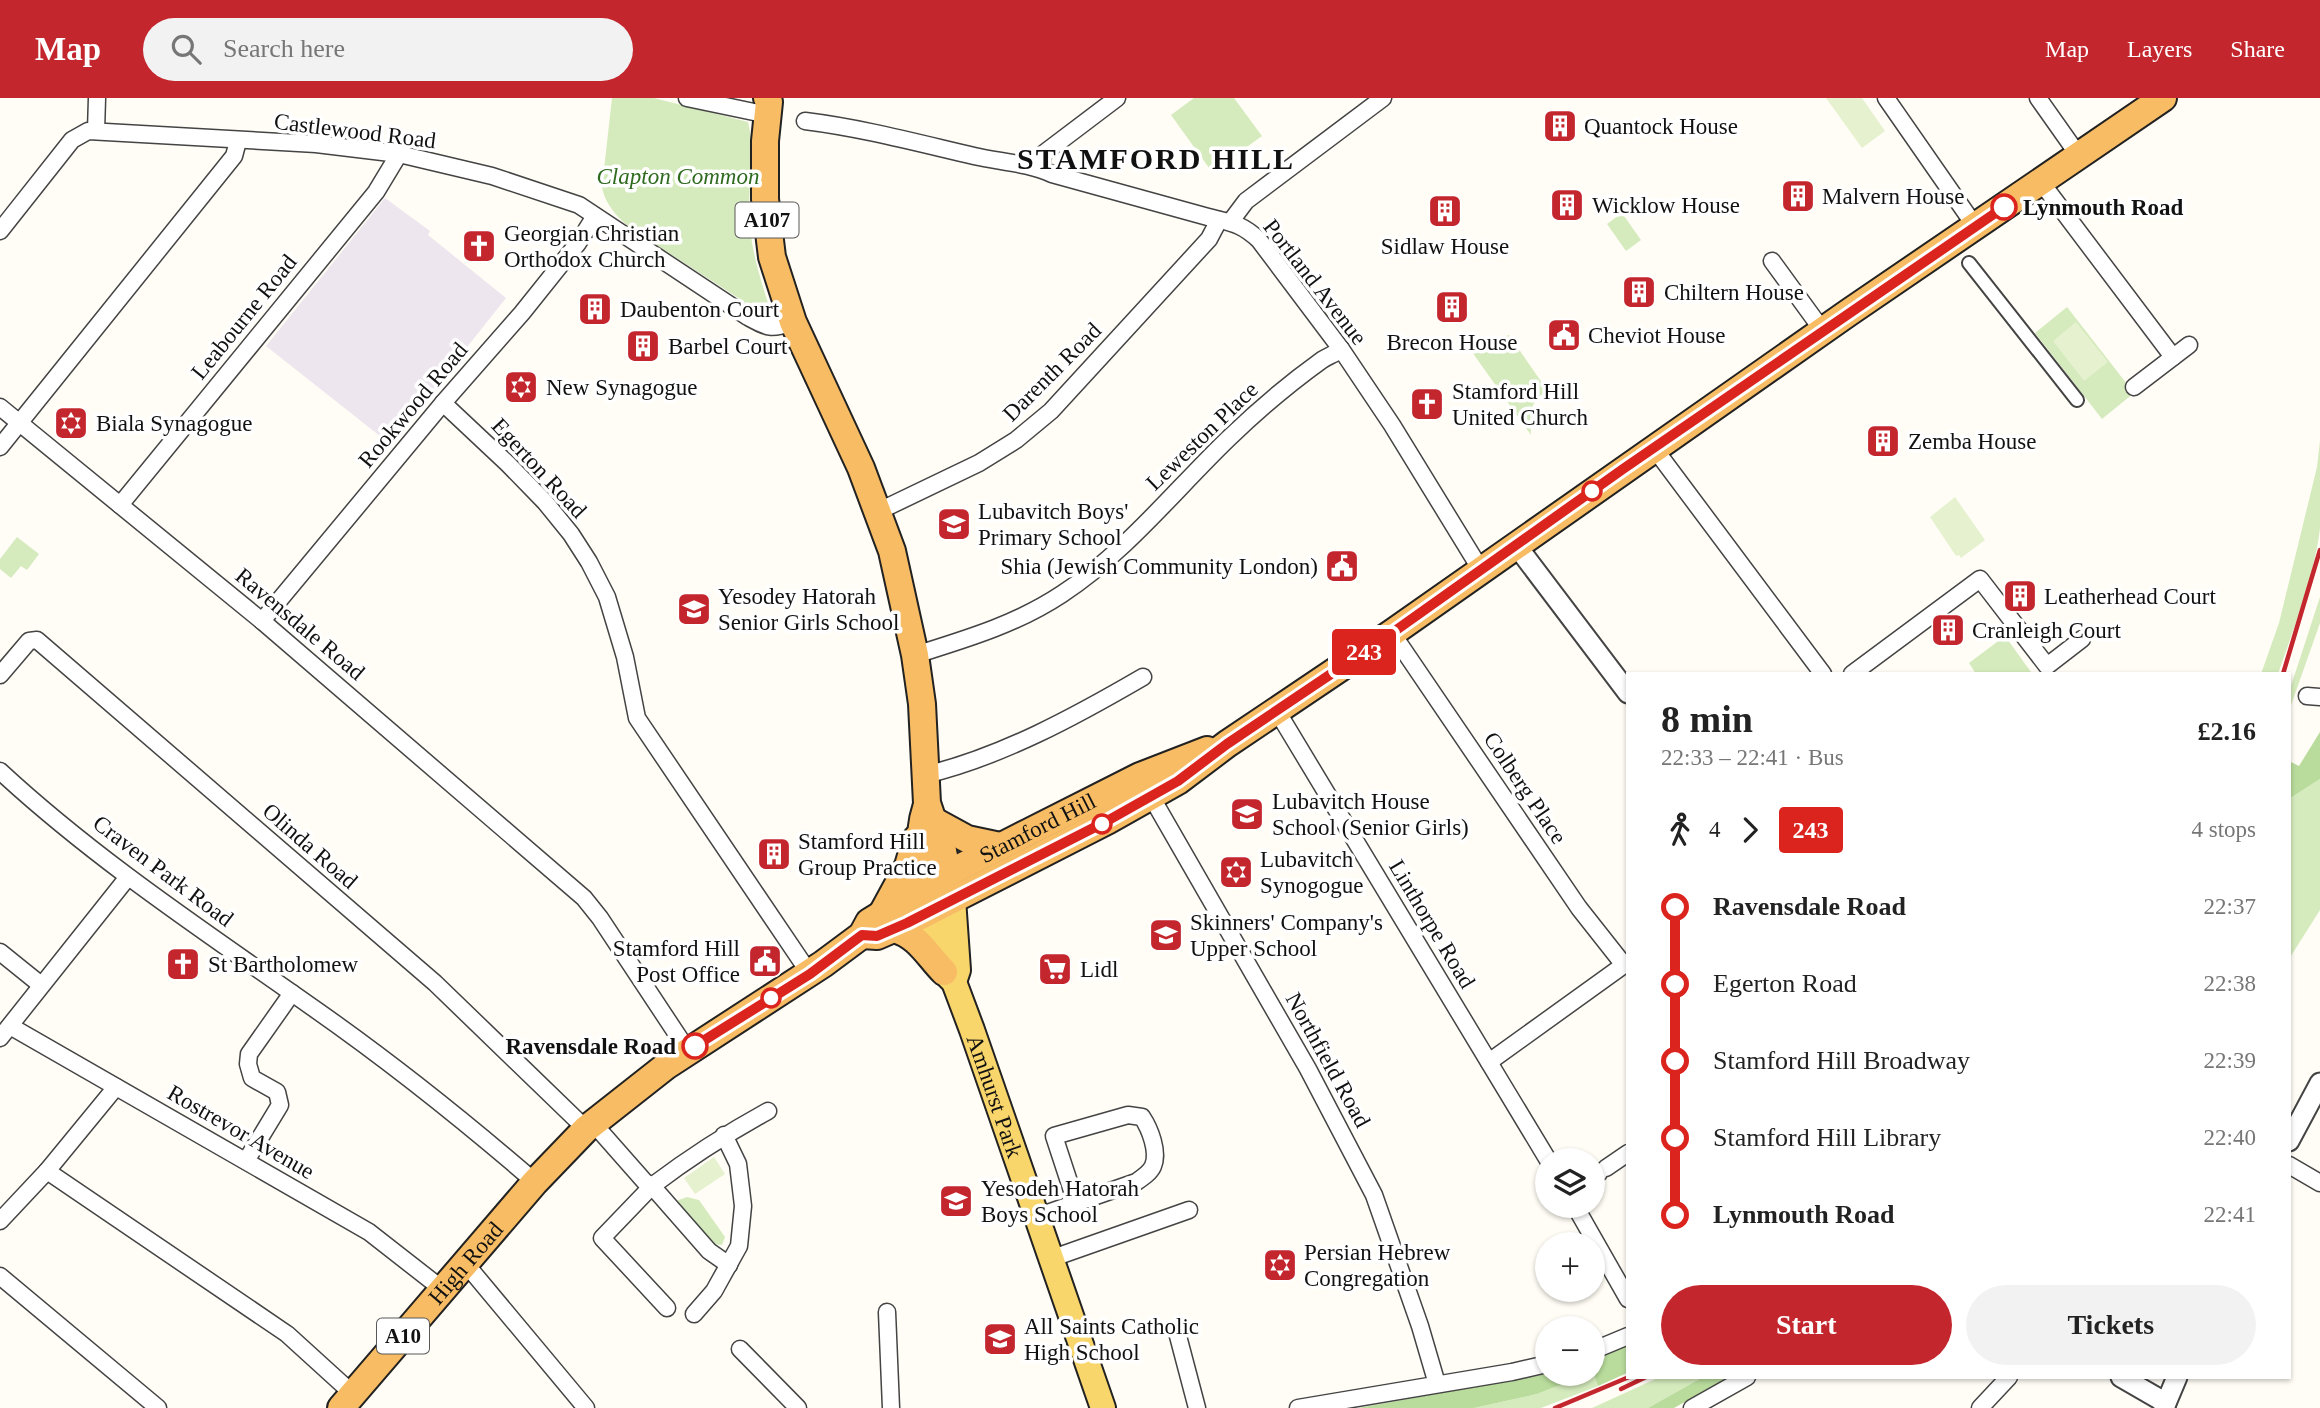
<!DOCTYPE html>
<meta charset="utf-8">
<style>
:root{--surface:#fff;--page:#f2f2f2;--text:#222;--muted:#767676;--accent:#c4262e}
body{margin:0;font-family:Georgia,serif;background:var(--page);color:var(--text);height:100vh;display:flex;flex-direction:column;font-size:26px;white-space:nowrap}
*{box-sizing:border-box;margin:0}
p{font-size:23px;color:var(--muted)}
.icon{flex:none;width:38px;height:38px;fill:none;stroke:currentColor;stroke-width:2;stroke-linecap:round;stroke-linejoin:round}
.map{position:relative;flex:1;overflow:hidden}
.side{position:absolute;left:1626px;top:574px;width:665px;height:707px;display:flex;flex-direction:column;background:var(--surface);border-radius:0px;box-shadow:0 2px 5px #0004}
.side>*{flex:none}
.badge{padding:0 14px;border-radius:5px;font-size:24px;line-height:46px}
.controls{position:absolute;left:1535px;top:1050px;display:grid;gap:14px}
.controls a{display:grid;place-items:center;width:70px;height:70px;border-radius:50%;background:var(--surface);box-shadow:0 2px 5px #0004;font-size:35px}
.map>.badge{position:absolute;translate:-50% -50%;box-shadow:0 0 0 4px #fff}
.legs{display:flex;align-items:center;gap:10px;height:77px;padding:0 35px;font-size:23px}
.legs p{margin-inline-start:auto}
.summary{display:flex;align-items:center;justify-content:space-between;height:119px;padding:0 35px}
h1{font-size:38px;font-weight:700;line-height:52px}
.button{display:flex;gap:14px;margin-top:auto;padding:14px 35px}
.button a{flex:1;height:80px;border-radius:42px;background:var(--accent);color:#fff;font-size:28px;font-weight:700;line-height:80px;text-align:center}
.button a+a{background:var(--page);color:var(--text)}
ul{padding:0 35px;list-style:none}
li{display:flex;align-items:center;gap:24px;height:77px;font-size:26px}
li i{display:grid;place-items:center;width:10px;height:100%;margin:0 9px;background:currentColor}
li i::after{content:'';width:18px;height:18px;margin:-9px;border:5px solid;border-radius:50%;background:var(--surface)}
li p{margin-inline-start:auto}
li:first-child i{background:linear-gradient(#0000 50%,currentColor 0)}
li:last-child i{background:linear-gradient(currentColor 50%,#0000 0)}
header{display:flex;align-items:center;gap:42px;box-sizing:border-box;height:98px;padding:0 35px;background:var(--accent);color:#fff}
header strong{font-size:33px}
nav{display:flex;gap:38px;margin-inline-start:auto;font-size:24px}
.search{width:490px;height:63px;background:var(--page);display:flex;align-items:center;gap:18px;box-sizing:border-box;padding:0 24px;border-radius:38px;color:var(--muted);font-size:26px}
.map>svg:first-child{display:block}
.industrial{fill:#eee6ef}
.green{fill:#d5ebbd}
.forest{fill:#b9dc9c}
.pitch{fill:#e6f2cf}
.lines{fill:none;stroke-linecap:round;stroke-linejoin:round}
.pedestrian-casing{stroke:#444;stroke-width:16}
.minor-casing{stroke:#444;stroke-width:19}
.tertiary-casing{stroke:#444;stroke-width:23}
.primary-casing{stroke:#222;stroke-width:28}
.trunk-casing{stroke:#222;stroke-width:30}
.pedestrian{stroke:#fff;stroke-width:12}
.minor{stroke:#fff;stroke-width:16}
.tertiary{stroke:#fff;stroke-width:19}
.primary{stroke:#f9d66b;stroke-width:24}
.trunk{stroke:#f7bc64;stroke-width:26}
.rail{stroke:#c4262e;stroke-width:4.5}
.line-1-casing{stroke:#fff;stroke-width:16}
.line-1{stroke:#dc241f;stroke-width:10}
.stop-1-dot{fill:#fff;stroke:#dc241f;stroke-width:3.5}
.labels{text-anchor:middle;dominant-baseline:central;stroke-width:7;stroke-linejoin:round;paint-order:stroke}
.shield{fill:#fff;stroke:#585858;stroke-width:2}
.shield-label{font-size:21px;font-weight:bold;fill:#111}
.poi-label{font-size:23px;fill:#111;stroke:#fff;text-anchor:start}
.street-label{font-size:23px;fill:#111;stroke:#fff}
.park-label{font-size:23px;font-style:italic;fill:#2f6b1f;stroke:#fff}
.stop-label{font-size:23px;font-weight:bold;fill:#111;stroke:#fff;text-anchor:start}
.district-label{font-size:30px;font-weight:bold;letter-spacing:2px;fill:#111;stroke:#fff}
</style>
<header>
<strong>Map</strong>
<div class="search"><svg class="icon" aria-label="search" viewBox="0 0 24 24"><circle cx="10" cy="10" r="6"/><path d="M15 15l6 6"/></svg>Search here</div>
<nav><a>Map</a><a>Layers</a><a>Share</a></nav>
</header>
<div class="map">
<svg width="2320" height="1310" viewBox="0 0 2320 1310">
<rect width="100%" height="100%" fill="#fffdf5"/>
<polygon class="industrial" points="385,100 430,133 428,137 506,200 390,346 266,248"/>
<g class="green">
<path d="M612 0H654L748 24C755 51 749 83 749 111 749 145 759 177 769 208V215L760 214 638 135C622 125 605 108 602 89Z"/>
<polygon points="1194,0 1234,0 1262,38 1212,74 1171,17"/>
<polygon points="1622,115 1641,142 1626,153 1607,126"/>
<polygon points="2067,209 2134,295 2102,321 2035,235"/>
<path d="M1509 237 1547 292C1528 307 1530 314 1531 337L1472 254C1483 244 1495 243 1509 237Z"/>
<path d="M2320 343C2320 372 2320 402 2320 430 2315 475 2293 533 2278 576H2261L2279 525 2317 369Z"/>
<polygon points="17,439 39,456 27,472 21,468 11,480 0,471 0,461"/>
<polygon points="2320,499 2320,525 2289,613 2289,594"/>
<polygon points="2005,538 2031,574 1976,576 1969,565"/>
<polygon points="2320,681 2320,812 2289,861 2289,701"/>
<polygon points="687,1099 699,1102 725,1139 722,1147 713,1146 676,1103"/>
<polygon points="1593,1274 1598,1288 1541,1310 1474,1310 1537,1296"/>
<polygon points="1660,1279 1703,1279 1648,1310 1592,1310"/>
</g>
<g class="forest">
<polygon points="2320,634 2320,681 2289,701 2289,663 2299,668"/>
<polygon points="1627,1247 1627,1275 1598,1288 1593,1274 1593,1263"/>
<polygon points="1547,1276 1588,1276 1537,1296 1474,1310 1358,1310"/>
<polygon points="1703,1279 1729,1279 1674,1310 1648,1310"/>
</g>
<g class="pitch">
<polygon points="1826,0 1862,0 1885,33 1862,50"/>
<polygon points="2076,224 2108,264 2084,283 2053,243"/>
<polygon points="1955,399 1985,442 1961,460 1959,457 1956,458 1930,419"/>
<polygon points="714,1059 725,1076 695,1096 684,1080"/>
</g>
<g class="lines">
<g class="pedestrian-casing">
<polyline id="pedestrian" points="1969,165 2077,302"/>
</g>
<g class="minor-casing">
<g id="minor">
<polyline points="687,0 768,17"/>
<polyline points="1886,0 1975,128"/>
<polyline points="2038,0 2079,58"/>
<path d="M805 23C862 30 918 45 974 58 1000 64 1028 65 1052 76L1208 119C1231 125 1241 125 1259 142L1341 251 1392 327 1481 472"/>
<polyline points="96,33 97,0"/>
<polyline points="1041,69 1043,56 1117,0"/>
<polyline points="2041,84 2173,259"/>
<polyline points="1231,123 1246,103 1383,0"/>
<path d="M0 133 72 42 88 33 316 46 399 56 492 78 579 107 748 219C768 230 771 232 793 224"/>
<polyline points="1772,163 1823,233"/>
<polyline points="2134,289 2189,247"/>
<polyline points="443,305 508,366 545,404 571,436 589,464 607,499 625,559 637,620 810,876"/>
<polyline points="0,309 262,523 584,800 600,820 688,953"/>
<polyline points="0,349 234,58 238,43"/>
<polyline points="1654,350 1823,576"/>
<polyline points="120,407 376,94 399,56"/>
<polyline points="879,413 979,365 1016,342 1051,313 1209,141 1219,122"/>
<polyline points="262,523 443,305 522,215 578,145 595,118"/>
<polyline points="1392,535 1579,810 1624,867"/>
<path d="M915 557C966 541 1017 526 1062 496 1126 454 1174 393 1229 340 1258 312 1290 285 1322 262 1328 258 1335 256 1341 251"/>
<polyline points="1852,576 1980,481 2047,568 2082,541"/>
<polyline points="0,577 29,543 37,542 435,885 586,1031"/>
<polyline points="2307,598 2320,599"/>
<polyline points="1277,613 1548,1062"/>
<path d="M0 673C95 761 204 833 309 907 388 962 462 1021 535 1084"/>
<path d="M925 677C1001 659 1076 618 1143 579"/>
<polyline points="1148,693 1308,971 1374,1097 1420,1228 1437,1286"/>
<polyline points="0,854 41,887"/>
<polyline points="10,928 369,1134 442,1191"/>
<polyline points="0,940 128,779"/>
<polyline points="1489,964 1628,864"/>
<polyline points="593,1025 645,1084 652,1088 602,1140 667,1210"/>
<polyline points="246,1063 280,1007 277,994 252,980 248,966 249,956 292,895"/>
<polyline points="2289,1067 2320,1085"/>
<polyline points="1606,1070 1628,1055"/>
<polyline points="47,1073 287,1236 353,1296"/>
<polyline points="1592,1079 1599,1075"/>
<polyline points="1575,1108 1628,1201"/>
<path d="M1036 1119 1136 1084C1142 1080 1150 1075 1153 1068 1159 1054 1150 1031 1142 1019L1128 1017 1054 1038 1076 1105"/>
<polyline points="0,1123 47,1073 116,989"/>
<polyline points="1050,1161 1189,1112"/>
<polyline points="465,1165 586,1310"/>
<path d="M729 1167 709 1153 652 1088C689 1060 726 1036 768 1013"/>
<polyline points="0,1178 158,1310"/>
<polyline points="887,1214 891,1310"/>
<polyline points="694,1216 714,1193 739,1148 743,1108 738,1066 724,1037"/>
<polyline points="1178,1238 1197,1310"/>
<polyline points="740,1251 798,1310"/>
<polyline points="1592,1253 1628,1238"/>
<polyline points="1298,1310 1512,1274 1547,1266"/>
<polyline points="1692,1310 1747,1279"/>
<polyline points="1980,1310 2009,1279"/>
</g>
</g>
<g class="tertiary-casing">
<g id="tertiary">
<polyline points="1516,447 1628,595"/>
<polyline points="2289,1043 2320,985"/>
<polyline points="2121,1279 2166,1305"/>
<polyline points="2164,1310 2177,1279"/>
</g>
</g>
<g class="primary-casing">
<g id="primary">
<polyline points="953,801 958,872 954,884"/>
<path id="s1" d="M930 813 944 874 954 884 972 932 1103 1310"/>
</g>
</g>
<g class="trunk-casing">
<g id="trunk">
<polyline points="767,0 769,4 765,43 765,101 772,159 793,224 861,370 892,453 915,557 922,606 927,705 943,753 951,793"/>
<path d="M926 710C916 740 922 776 929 806"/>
<polyline points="934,723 967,741 1000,748"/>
<polyline points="883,814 908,768 916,741"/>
<path d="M894 831C919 838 927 857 944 874"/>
<polyline points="862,837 877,838 907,825 1107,723 1178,683 1227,646 1392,535 1848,215 2163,0"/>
<path id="s2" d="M341 1310 535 1084 586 1031 666 968 823 866 862 837 869 824 947 776 1029 734 1140 678 1207 652"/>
</g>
</g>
<use href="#pedestrian" class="pedestrian"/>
<use href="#minor" class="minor"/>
<use href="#tertiary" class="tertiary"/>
<use href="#primary" class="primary"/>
<use href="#trunk" class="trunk"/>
<g class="rail">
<polyline points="2283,576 2320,452"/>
<polyline points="1621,1291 1646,1279"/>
<polyline points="1555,1310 1629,1279"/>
</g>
</g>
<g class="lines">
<g class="line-1-casing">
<polyline id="line-1" points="695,948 810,876 862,837 877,838 907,825 1107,723 1178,683 1227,646 1392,535 1623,371 2004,109"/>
</g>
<use href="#line-1" class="line-1"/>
</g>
<defs>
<g id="building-square" transform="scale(1.75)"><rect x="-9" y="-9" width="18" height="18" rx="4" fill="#c4262e" stroke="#fff"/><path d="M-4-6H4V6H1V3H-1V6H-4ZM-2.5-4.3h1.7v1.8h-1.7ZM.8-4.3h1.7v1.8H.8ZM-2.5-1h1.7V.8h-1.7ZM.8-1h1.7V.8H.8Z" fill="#fff"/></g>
<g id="church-square" transform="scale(1.75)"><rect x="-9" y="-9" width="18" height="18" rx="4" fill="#c4262e" stroke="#fff"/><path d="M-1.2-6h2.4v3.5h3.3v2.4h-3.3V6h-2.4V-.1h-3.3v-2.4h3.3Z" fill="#fff"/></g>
<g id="civic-square" transform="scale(1.75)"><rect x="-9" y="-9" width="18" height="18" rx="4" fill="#c4262e" stroke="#fff"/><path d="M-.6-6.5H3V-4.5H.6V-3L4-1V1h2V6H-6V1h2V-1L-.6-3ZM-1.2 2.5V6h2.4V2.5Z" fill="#fff"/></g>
<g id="synagogue-square" transform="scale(1.75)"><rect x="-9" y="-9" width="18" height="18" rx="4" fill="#c4262e" stroke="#fff"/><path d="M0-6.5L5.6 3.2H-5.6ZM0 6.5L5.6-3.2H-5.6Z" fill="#fff"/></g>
<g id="school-square" transform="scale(1.75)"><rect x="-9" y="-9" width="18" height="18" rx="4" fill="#c4262e" stroke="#fff"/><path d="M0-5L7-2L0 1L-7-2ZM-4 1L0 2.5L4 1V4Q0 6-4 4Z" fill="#fff"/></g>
<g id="supermarket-square" transform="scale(1.75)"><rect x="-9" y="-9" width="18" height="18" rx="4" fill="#c4262e" stroke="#fff"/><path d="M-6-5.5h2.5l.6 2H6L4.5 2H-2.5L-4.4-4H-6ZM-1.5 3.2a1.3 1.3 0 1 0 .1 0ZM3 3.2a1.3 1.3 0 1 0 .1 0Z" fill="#fff"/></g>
</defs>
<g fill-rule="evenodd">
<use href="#building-square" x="1560" y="28"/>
<use href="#building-square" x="1798" y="98"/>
<use href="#building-square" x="1567" y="107"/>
<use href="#building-square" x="1445" y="113"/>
<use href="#church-square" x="479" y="148"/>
<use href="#building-square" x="1639" y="194"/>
<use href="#building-square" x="1452" y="209"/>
<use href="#building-square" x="595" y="211"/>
<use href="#civic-square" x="1564" y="237"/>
<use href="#building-square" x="643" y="248"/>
<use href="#synagogue-square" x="521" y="289"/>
<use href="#church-square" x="1427" y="306"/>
<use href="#synagogue-square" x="71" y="325"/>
<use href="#building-square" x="1883" y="343"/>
<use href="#school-square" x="954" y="426"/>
<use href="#civic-square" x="1342" y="468"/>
<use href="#building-square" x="2020" y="498"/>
<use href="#school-square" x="694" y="511"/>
<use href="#building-square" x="1948" y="532"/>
<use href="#school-square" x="1247" y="716"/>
<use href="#building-square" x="774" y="756"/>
<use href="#synagogue-square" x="1236" y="774"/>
<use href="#school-square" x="1166" y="837"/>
<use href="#civic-square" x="765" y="863"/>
<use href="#church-square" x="183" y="866"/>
<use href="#supermarket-square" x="1055" y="871"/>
<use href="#school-square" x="956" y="1103"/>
<use href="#synagogue-square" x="1280" y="1167"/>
<use href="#school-square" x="1000" y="1241"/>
</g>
<g class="stop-1-dot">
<circle cx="2004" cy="109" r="12"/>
<circle cx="1592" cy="393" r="9"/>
<circle cx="1102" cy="726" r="9"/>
<circle cx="771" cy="900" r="9"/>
<circle cx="695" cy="948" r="12"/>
</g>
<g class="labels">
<g class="shield">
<rect x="735.5" y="104.5" width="63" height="35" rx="5"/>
<rect x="377" y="1220.5" width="52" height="35" rx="5"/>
</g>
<g class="shield-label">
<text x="767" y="122">A107</text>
<text x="403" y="1238">A10</text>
</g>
<g class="poi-label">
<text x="1584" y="28">Quantock House</text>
<text x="1822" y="98">Malvern House</text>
<text x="1592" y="107">Wicklow House</text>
<text x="504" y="135">Georgian Christian<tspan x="504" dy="26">Orthodox Church</tspan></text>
<text x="1445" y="148" text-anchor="middle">Sidlaw House</text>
<text x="1664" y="194">Chiltern House</text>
<text x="620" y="211">Daubenton Court</text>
<text x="1588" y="237">Cheviot House</text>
<text x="1452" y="244" text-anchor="middle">Brecon House</text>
<text x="668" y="248">Barbel Court</text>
<text x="546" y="289">New Synagogue</text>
<text x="1452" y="293">Stamford Hill<tspan x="1452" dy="26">United Church</tspan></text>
<text x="96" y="325">Biala Synagogue</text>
<text x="1908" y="343">Zemba House</text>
<text x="978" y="413">Lubavitch Boys'<tspan x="978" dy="26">Primary School</tspan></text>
<text x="1318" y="468" text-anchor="end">Shia (Jewish Community London)</text>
<text x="718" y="498">Yesodey Hatorah<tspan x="718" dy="26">Senior Girls School</tspan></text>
<text x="2044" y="498">Leatherhead Court</text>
<text x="1972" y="532">Cranleigh Court</text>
<text x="1272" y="703">Lubavitch House<tspan x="1272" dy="26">School (Senior Girls)</tspan></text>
<text x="798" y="743">Stamford Hill<tspan x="798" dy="26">Group Practice</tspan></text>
<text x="1260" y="761">Lubavitch<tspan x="1260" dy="26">Synogogue</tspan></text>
<text x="1190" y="824">Skinners' Company's<tspan x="1190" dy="26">Upper School</tspan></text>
<text x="740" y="850" text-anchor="end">Stamford Hill<tspan x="740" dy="26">Post Office</tspan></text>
<text x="208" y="866">St Bartholomew</text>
<text x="1080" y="871">Lidl</text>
<text x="981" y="1090">Yesodeh Hatorah<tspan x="981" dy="26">Boys School</tspan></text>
<text x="1304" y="1154">Persian Hebrew<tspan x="1304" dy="26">Congregation</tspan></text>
<text x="1024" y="1228">All Saints Catholic<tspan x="1024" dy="26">High School</tspan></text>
</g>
<g class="street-label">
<text transform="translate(355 33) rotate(7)">Castlewood Road</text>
<text transform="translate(1315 184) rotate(52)">Portland Avenue</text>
<text transform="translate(244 219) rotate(-51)">Leabourne Road</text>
<text transform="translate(1052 274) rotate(-45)">Darenth Road</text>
<text transform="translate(413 307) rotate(-50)">Rookwood Road</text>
<text transform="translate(1202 338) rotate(-44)">Leweston Place</text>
<text transform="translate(539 370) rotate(47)">Egerton Road</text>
<text transform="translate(300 526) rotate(40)">Ravensdale Road</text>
<text transform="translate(1525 690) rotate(56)">Colberg Place</text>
<text stroke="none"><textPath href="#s2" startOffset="917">Stamford Hill</textPath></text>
<text transform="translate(310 748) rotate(41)">Olinda Road</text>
<text transform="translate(163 773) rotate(37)">Craven Park Road</text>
<text transform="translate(1432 826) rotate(59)">Linthorpe Road</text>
<text transform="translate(1328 962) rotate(61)">Northfield Road</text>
<text stroke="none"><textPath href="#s1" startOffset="198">Amhurst Park</textPath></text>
<text transform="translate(241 1034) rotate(30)">Rostrevor Avenue</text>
<text stroke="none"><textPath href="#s2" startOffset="191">High Road</textPath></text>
</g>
<g class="park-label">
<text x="678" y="78">Clapton Common</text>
</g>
<g class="stop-label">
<text x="2023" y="109">Lynmouth Road</text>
<text x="676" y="948" text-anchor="end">Ravensdale Road</text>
</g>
<g class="district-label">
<text x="1156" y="60">STAMFORD HILL</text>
</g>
</g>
</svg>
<div class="controls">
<a><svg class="icon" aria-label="layers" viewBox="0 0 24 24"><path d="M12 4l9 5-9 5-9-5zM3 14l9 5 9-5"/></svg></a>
<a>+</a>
<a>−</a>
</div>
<b class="badge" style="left:1364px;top:554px;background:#dc241f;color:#fff">243</b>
<section class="side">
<div class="summary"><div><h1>8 min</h1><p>22:33 – 22:41 · Bus</p></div><b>£2.16</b></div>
<div class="legs"><svg class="icon" aria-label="walk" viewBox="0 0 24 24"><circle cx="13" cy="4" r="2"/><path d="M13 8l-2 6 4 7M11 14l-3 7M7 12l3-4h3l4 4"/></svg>4<svg class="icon" aria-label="forward" viewBox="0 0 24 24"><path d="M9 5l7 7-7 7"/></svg><b class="badge" style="background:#dc241f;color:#fff">243</b><p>4 stops</p></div>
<ul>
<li><i style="color:#dc241f"></i><b>Ravensdale Road</b><p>22:37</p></li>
<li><i style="color:#dc241f"></i><span>Egerton Road</span><p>22:38</p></li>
<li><i style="color:#dc241f"></i><span>Stamford Hill Broadway</span><p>22:39</p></li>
<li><i style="color:#dc241f"></i><span>Stamford Hill Library</span><p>22:40</p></li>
<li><i style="color:#dc241f"></i><b>Lynmouth Road</b><p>22:41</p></li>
</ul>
<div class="button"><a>Start</a><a>Tickets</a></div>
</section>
</div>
